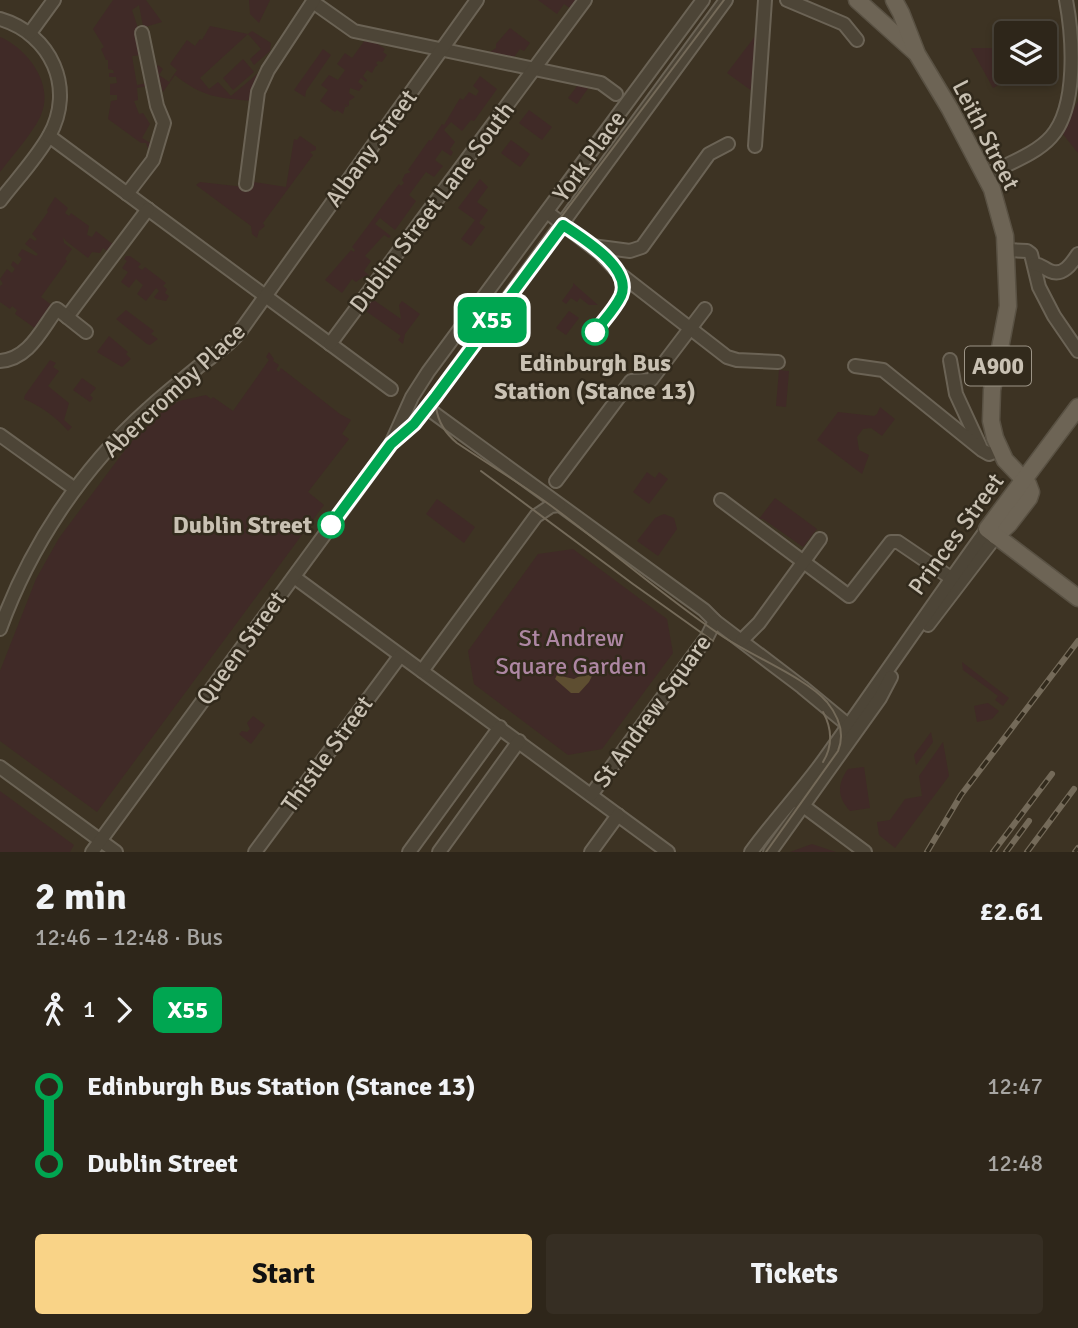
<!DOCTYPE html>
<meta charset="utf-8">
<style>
:root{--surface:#2e261a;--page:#362e23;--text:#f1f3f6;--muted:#a7a5a2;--line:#494339;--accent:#f9d387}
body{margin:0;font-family:Signika,sans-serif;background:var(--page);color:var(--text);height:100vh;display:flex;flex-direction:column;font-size:26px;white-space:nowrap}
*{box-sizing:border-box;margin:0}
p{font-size:23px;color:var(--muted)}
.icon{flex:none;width:38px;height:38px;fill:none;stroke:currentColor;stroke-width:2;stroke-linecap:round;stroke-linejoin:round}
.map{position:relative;height:852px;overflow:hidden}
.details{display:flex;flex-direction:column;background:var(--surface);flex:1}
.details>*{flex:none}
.badge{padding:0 14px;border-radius:10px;font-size:24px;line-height:46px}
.fabs{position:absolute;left:994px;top:21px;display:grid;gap:14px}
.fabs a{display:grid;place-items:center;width:63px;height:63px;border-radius:7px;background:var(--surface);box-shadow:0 4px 10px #0003,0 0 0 2px var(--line);font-size:35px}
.map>.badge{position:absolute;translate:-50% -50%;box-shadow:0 0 0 4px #fff}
.legs{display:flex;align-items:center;gap:10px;height:77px;padding:0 35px;font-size:23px}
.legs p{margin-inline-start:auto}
.summary{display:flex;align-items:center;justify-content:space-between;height:119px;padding:0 35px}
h1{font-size:38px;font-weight:700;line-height:52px}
.action{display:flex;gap:14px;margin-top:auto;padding:14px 35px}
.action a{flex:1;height:80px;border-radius:7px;background:var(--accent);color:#111;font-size:28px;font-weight:700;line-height:80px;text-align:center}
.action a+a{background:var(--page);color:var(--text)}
ul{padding:0 35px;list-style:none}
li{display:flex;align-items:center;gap:24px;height:77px;font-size:26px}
li i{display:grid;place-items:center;width:10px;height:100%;margin:0 9px;background:currentColor}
li i::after{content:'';width:18px;height:18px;margin:-9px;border:5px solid;border-radius:50%;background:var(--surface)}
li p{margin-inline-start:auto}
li:first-child i{background:linear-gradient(#0000 50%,currentColor 0)}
li:last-child i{background:linear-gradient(currentColor 50%,#0000 0)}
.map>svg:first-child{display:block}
.green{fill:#402a27}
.water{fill:#5e4e31}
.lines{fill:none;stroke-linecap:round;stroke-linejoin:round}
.minor-casing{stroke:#6b6355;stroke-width:16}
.major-casing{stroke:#595143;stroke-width:19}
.minor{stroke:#4d4537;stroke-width:12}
.major{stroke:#6d6455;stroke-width:16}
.tram{stroke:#746a59;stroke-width:2}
.rail-casing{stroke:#746a59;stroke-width:6}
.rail{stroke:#322a1c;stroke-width:3.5;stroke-dasharray:10;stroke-linecap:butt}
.line-1-casing{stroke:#fff;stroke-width:16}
.line-1{stroke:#00a651;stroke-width:10}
.stop-1-dot{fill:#fff;stroke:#00a651;stroke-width:3.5}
.labels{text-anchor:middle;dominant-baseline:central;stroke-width:5;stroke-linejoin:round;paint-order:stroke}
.shield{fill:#322a1c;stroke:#9c9486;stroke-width:2}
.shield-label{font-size:23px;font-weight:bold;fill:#c9c1b3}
.street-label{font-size:24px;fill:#c9c1b3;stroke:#322a1c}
.stop-label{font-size:24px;font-weight:bold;fill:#c9c1b3;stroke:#322a1c}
.park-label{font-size:24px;fill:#ae87a3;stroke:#322a1c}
</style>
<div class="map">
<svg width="1078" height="852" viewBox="0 0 1078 852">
<rect width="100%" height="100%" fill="#3d3323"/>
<g class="green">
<polygon points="113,0 146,0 162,22 145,27 152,50 148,52 139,5 132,10 138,28 142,55 132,56 137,85 147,83 148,86 137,88 138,100 134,101 139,114 143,113 150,124 142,138 152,144 148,149 146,143 141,143 108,119 111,101 117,100 117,95 110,95 110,84 117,83 116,77 109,77 109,73 114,73 113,70 108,69 108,60 106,60 101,49 104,47 93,29"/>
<polygon points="249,0 270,0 259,23 250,14"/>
<polygon points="538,0 577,0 571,9 564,4 557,14"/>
<path d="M210 26 248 34 252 31 271 43 270 51 254 65 250 59 261 49 248 34 200 78 209 89 218 82 231 96 263 69 252 101C218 98 202 97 175 75L163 92 156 68 158 65 163 69 159 75 169 82 177 70 170 64 187 40 195 46 200 39 202 40Z"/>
<polygon points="510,28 530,43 524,51 520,49 514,57 490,52 496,48 496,44"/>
<polygon points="756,35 760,37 756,94 727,73"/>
<path d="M0 37C27 48 55 85 41 115 35 130 11 158 0 172Z"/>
<polygon points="365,40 375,42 385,49 383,52 387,55 382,62 378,61 376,63 378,65 375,67 372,73 367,70 363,76 367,80 366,82 361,78 358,82 363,86 359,91 350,88 349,93 355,97 349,101 349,106 344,104 348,107 345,107 343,114 337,110 335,112 320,101 328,90 321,85 329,75 338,80 345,70 337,64 345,53 352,58"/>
<polygon points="971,48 1006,48 1006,72 1022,72 1021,81 1002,83 993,88"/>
<polygon points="323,49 331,55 306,91 305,97 294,90"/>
<polygon points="243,59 254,72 233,90 223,78"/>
<polygon points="480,76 497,89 474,121 471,120 462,131 451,122 444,130 455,142 450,149 453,152 451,156 442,150 435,160 443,166 434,177 426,172 409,195 416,201 395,230 380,218 375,224 391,236 389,238 384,235 365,256 371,261 364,271 372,278 369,282 363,277 356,282 352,279 342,293 325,280 351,250 354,252 355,250 352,247 399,184 401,186 404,183 402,180 405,174 411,172 408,170 429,140 431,141 442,124 444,125 460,98 463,100 469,92 476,96 479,91 473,86"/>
<polygon points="578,85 589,87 577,104 568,98"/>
<polygon points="1078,101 1078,153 1062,133"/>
<polygon points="529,110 552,127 542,140 519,123"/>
<polygon points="300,136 316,147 316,150 310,152 313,155 263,223 265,226 259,231 257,238 252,234 251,226 196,185 200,182 253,188 254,182 286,187 294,139 297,140"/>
<polygon points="511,140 530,154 520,167 501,153"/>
<polygon points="480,179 488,187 477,202 488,210 479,223 485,227 471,246 461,239 475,220 458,208"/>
<polygon points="55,197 68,208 65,213 69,216 71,213 89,226 87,235 92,237 96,231 115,246 110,253 103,248 100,253 92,252 88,258 66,241 63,237 64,243 72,249 65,259 67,261 41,297 53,306 36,329 15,314 17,310 12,306 10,309 0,302 0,286 3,284 0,279 7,269 12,273 15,269 11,265 13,261 18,265 22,259 18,255 22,249 36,256 38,254 25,244 30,238 35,241 37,239 32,234 48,212 47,210"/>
<polygon points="126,256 130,256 141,264 138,267 142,270 145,267 166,283 163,286 167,289 165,293 169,296 166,301 156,299 154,297 159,291 156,288 146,301 137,294 143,285 136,279 129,288 121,282 128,272 122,268 127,261 124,259"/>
<polygon points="573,283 598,305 589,305 580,298 577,302 571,298 566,304 562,301 573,286"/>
<polygon points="371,298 401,319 399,305 402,301 420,314 405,334 403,344 398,340 401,336 363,309"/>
<polygon points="126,310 154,331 151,334 158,339 150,345 147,344 116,319"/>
<polygon points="569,311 579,318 566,335 556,328"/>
<polygon points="109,336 128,352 126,354 131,359 122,367 97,352"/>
<polygon points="269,352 274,359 273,361 279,365 276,370 279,372 281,368 340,414 351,420 342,434 349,439 308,492 324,505 97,812 0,741 0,671 36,579 59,538 131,442 163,411 179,401 206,395 211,399 213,397 233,411 269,360 266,357"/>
<path d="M50 360 56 363 53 367 59 371 48 386 69 403 64 420 72 427 68 431C57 418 41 406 24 399L25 395Z"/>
<polygon points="779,370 789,371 786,407 776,406"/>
<polygon points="82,378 96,388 90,395 93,398 90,402 73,390"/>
<polygon points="880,407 895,419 882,436 871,428 863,429 857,437 859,450 869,455 862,474 817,440 838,412 874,416 877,414"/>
<polygon points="647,472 655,478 659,472 668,479 649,504 633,492"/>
<polygon points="775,498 817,529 803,547 763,519 759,519"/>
<polygon points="437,499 475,527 464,543 426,514"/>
<polygon points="664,514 674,518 677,529 658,556 637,541 655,518"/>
<polygon points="573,549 667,619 673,653 602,749 568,755 474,684 468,651 538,554"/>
<polygon points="962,662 1009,698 1003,706 995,700 998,696 963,670"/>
<polygon points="988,703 999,711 992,719 977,722 974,706"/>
<polygon points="253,716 265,725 251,744 239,734 242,731 247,732 250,729 247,723"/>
<polygon points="931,732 933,742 916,765 914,755"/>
<polygon points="943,742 949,776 895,848 879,835 877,822 890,820 905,799 922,796 919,776"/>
<path d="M864 767 870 808 850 811C837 797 837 784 848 769Z"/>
<polygon points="0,791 74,845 70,852 0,852"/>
<polygon points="812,844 836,852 790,852"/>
</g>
<polygon class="water" points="591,670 594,672 589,682 579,693 571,693 555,679 557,675 574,679"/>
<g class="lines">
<g class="minor-casing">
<g id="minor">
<polyline points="787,0 844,24 857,40"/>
<polyline points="313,2 354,31 601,83 616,94"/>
<path d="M0 19C51 34 76 88 49 136 36 159 16 180 0 201"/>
<polyline points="30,33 54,0"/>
<polyline points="49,136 391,389"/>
<polyline points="755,146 765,0"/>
<path d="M985 176C1006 164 1035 155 1051 137 1078 107 1073 37 1066 0"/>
<polyline points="246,184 258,92 268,70 314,0"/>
<polyline points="127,194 153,160 164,123 157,106 142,33"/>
<polyline points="547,212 600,253 620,274 727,357 737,360 778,362"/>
<polyline points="592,246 630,251 642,247 709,154 728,144"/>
<polyline points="1006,250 1027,251 1031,254 1039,287 1054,316 1078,351"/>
<path d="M1034 264C1042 265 1043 268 1050 271 1063 277 1072 263 1078 254"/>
<polyline points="67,317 148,209"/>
<polyline points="330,344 585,0"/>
<polyline points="950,360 956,394 980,446"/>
<path d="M0 361C29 359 41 330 57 309L86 332"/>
<polyline points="855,366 883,370 982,450 989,454 999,450"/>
<polyline points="427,408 704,610 715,621 802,687 848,725"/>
<polyline points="0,435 75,489"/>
<polyline points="394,441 414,424 436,396 726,0"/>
<polyline points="556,481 631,381 651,380 705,309"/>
<polyline points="721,500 849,596 891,542 898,542 951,578"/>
<polyline points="294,577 668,852"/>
<polyline points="928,625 996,536"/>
<path d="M0 629C30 546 82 468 148 409 164 394 181 381 198 367 212 356 227 347 239 333L477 0"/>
<polyline points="742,640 759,623 820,539"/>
<polyline points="422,671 536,516 551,506 559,505"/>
<polyline points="0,767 116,852"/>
<polyline points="591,795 707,637 715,621"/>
<polyline points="798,802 865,852"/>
<polyline points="92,852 391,444 412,397 428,372 703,0"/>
<polyline points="255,852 400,656"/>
<polyline points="409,852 500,727"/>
<polyline points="439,852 519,741"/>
<polyline points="591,852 618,815"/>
<path d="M751 852C774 820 801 792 824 760 879 683 932 605 987 529"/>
<polyline points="770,852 880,698 891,677"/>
</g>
</g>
<g class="major-casing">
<g id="major">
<polyline points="857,0 915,52"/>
<polyline points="894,0 901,13 917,54 950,109 992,189 1005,236 1008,306 992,390 991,421 995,438 1005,460 1028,484 1031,492 1029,498 1009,524 996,536"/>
<polyline points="1078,407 987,529 1078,598"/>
</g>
</g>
<use href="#minor" class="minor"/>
<use href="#major" class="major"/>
<g class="tram">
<path d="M724 0 447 369C429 395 433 423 457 443 488 464 520 483 550 505 607 547 661 594 719 634 749 655 805 677 827 702 839 717 845 734 838 751L766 852"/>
<polyline points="481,471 633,584 713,641"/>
<path d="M823 762C833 746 832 728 823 712"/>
</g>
<g class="rail-casing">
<g id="rail">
<polyline points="927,852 961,795 1078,641"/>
<polyline points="993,852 1052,774"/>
<polyline points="1006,852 1029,821"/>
<polyline points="1027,852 1074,789"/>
<polyline points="1075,852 1078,848"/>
</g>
</g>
<use href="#rail" class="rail"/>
</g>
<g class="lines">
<g class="line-1-casing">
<path id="line-1" d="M331 525 391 444 414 424 436 396 563 225C582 238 633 268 621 296 615 309 603 321 595 332"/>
</g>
<use href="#line-1" class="line-1"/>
</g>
<g class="stop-1-dot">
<circle cx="595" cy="332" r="12"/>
<circle cx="331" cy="525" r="12"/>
</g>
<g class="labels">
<rect class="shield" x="965" y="346.5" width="66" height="39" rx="5"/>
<g class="shield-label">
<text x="998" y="366">A900</text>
</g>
<g class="street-label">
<text transform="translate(986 135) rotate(63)">Leith Street</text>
<text transform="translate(371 148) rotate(-54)">Albany Street</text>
<text transform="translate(589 156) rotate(-54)">York Place</text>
<text transform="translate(432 207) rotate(-53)">Dublin Street Lane South</text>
<text transform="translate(174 390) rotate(-43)">Abercromby Place</text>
<text transform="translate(956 534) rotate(-54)">Princes Street</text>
<text transform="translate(241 648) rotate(-54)">Queen Street</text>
<text transform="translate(652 711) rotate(-54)">St Andrew Square</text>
<text transform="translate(327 754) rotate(-54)">Thistle Street</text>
</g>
<g class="stop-label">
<text x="595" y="363">Edinburgh Bus<tspan x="595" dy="28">Station (Stance 13)</tspan></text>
<text x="312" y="525" text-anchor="end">Dublin Street</text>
</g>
<g class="park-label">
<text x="571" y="638">St Andrew<tspan x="571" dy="28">Square Garden</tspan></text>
</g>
</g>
</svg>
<div class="fabs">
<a><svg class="icon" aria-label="layers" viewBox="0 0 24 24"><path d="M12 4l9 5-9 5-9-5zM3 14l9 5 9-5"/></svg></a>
</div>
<b class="badge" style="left:492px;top:320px;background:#00a651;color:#fff">X55</b>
</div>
<section class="details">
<div class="summary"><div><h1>2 min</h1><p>12:46 – 12:48 · Bus</p></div><b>£2.61</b></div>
<div class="legs"><svg class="icon" aria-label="walk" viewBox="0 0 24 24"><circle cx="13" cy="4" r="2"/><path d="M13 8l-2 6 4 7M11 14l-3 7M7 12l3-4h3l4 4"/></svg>1<svg class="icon" aria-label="forward" viewBox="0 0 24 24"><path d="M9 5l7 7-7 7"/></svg><b class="badge" style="background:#00a651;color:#fff">X55</b></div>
<ul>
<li><i style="color:#00a651"></i><b>Edinburgh Bus Station (Stance 13)</b><p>12:47</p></li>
<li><i style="color:#00a651"></i><b>Dublin Street</b><p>12:48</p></li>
</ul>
<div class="action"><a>Start</a><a>Tickets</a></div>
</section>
